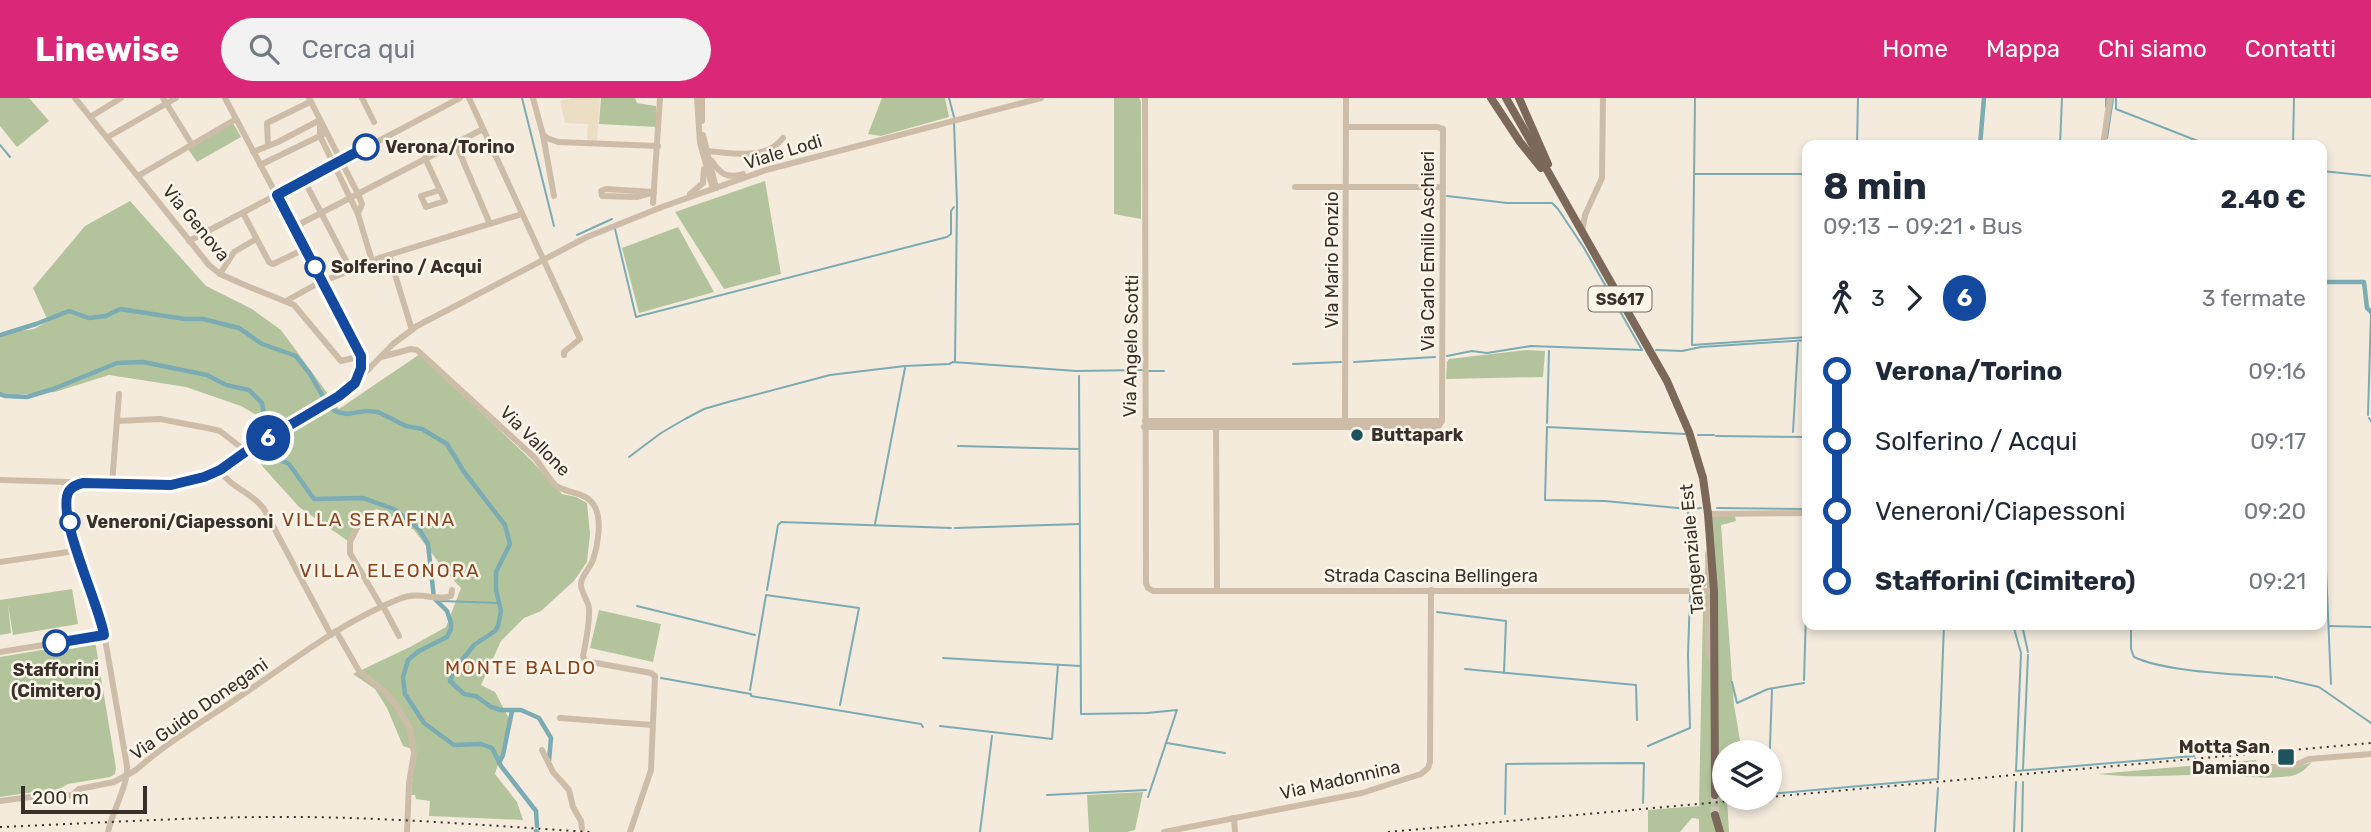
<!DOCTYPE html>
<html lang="it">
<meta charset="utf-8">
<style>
:root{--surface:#fff;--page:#f2f2f3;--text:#1f2937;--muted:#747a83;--accent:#db2777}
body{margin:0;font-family:Rubik,sans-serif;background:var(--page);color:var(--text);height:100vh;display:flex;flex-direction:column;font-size:26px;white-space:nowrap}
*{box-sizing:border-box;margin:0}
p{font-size:23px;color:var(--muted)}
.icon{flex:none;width:38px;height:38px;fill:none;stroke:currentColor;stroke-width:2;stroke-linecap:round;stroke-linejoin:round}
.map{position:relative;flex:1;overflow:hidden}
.drawer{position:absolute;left:1802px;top:42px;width:525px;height:490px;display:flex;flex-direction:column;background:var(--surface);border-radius:14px;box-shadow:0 4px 10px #0003}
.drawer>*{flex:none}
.badge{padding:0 14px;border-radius:23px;font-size:24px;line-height:46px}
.tools{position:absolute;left:1712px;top:642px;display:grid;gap:14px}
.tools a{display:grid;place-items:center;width:70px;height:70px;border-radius:50%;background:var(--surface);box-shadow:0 4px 10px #0003;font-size:35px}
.scale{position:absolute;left:21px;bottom:18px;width:126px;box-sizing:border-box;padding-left:7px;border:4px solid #393029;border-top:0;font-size:19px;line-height:24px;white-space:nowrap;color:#393029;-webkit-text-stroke:5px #fbf5ea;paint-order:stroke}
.map>.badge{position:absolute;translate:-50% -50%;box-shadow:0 0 0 4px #fff}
.legs{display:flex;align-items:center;gap:10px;height:77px;padding:0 21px;font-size:23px}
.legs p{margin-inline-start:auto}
.overview{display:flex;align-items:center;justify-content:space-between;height:119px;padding:0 21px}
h1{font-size:38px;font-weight:700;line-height:52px}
ul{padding:0 21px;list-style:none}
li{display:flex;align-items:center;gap:24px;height:70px;font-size:26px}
li i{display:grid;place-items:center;width:10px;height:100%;margin:0 9px;background:currentColor}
li i::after{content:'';width:18px;height:18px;margin:-9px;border:5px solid;border-radius:50%;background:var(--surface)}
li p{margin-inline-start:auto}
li:first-child i{background:linear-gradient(#0000 50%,currentColor 0)}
li:last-child i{background:linear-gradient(currentColor 50%,#0000 0)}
header{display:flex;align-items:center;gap:42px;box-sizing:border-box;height:98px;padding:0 35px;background:var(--accent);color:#fff}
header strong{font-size:33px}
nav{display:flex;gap:38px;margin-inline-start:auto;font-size:24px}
.search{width:490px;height:63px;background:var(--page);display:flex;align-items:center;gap:18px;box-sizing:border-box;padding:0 24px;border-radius:38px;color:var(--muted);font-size:26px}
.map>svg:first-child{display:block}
.green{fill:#b3c49c}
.plaza{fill:#ecdec4}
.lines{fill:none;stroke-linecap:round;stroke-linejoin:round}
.stream{stroke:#7babb3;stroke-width:2}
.canal{stroke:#7babb3;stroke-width:4.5}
.major-tunnel{stroke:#cfc6b9;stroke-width:8;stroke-dasharray:8 4;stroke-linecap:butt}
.minor{stroke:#cdbda8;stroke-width:6}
.major{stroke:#7c6859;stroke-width:8}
.rail{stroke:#393029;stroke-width:2;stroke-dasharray:2 5;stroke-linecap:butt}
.line-1-casing{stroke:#fff;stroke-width:16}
.line-1{stroke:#13499f;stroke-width:10}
.stop-1-dot{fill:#fff;stroke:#13499f;stroke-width:3.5}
.poi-dot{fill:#1c535d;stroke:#fbf5ea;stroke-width:2.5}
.labels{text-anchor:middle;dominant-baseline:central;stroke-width:5;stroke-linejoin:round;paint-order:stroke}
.shield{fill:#fbf5ea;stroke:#736b63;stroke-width:2}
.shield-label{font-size:16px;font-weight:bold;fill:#393029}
.stop-label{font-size:18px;font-weight:bold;fill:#393029;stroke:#fbf5ea;text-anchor:start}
.street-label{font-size:18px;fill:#393029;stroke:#fbf5ea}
.poi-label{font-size:18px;font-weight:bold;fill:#393029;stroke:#fbf5ea;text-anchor:start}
.neighbourhood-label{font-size:19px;letter-spacing:2px;fill:#8d431d;stroke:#fbf5ea}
</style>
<header>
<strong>Linewise</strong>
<div class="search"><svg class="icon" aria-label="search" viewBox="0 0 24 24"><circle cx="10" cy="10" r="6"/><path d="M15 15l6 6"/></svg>Cerca qui</div>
<nav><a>Home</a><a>Mappa</a><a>Chi siamo</a><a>Contatti</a></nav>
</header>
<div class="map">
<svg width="2371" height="734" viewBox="0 0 2371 734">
<rect width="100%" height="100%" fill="#f4ebdd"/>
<g class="green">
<polygon points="0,0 29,0 49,23 17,49 0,28"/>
<polygon points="601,0 635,0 637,5 656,8 656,29 599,26"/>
<polygon points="882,0 945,0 949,19 881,38 868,36"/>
<polygon points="1114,0 1139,0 1141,4 1141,121 1114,116"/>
<polygon points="233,25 241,39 197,64 188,51"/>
<polygon points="765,83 781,176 724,191 675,114"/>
<polygon points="130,103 206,188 252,211 281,232 339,311 420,256 532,363 562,396 576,399 587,405 590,436 587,464 574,483 541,513 524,520 501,543 481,587 495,594 511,624 495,676 517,704 523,722 429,718 430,703 416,701 415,697 411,697 415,652 403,648 387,610 375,591 353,576 410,549 446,529 461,490 446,474 414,432 377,411 359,419 348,443 299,409 263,369 249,347 259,337 255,328 258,318 241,308 186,289 109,277 55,294 0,298 0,236 34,231 48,223 33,190 85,128"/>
<polygon points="678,129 714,194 639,215 622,150"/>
<polygon points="1527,252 1545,253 1543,279 1446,281 1447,264 1449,261"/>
<polygon points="1734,413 1736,423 1721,427 1734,607 1742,654 1724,654 1724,700 1727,700 1729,734 1699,734 1699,721 1692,720 1680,734 1648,734 1648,712 1699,708 1703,509 1707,491 1706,414"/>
<polygon points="72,491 78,526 13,537 8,507 11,535 0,537 0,502"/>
<polygon points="599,512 661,526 653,564 590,550"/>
<polygon points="95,543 116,670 115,676 110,679 68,686 59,691 39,695 34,694 0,699 0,559"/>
<path d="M2256 662 2257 667 2270 666 2271 671 2295 670 2312 664C2306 670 2303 674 2295 677 2270 683 2243 677 2218 677 2178 676 2138 681 2098 676Z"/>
<polygon points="1143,694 1135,732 1127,734 1089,734 1087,697"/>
</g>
<polygon class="plaza" points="573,0 600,0 597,44 587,44 588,26 565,25 560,3"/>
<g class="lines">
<g class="stream">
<polyline points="522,0 554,128"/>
<polyline points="949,0 954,19"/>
<polyline points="1695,0 1692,247 1808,239"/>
<polyline points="2116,0 2116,11 2208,47"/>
<polyline points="2106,9 2106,0"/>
<polyline points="954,25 957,106 955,263"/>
<polyline points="2107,40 2113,1"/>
<polyline points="0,47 10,59"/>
<polyline points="1857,47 1858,0"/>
<polyline points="2060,47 2062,0"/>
<polyline points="2293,47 2294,0"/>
<polyline points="2322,73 2371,78"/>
<polyline points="1695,76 1808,76"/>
<polyline points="1447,98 1507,105 1552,105 1558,111 1584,150 1642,252"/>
<polyline points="615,131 636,219 947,139 951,136 951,113 954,109"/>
<polyline points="577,137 612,121"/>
<polyline points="1656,252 1682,253 1701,249 1808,242"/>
<polyline points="1447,258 1472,253 1487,255 1531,248 1641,252"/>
<polyline points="1354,264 1435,259"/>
<polyline points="1293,266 1341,264"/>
<polyline points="1149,273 1164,273"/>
<polyline points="1079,278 1081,616 1147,615 1177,612 1148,699"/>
<polyline points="2368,317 2371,215"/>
<polyline points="2369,320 2371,323"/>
<polyline points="1547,325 1549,253"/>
<polyline points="1793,334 1798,245"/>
<polyline points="1685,336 1547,329 1545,402 1605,403 1688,411 1701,410"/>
<polyline points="1698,337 1714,337"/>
<polyline points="1716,338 1808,339"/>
<polyline points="958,348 1078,351"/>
<polyline points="629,359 661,335 685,321 704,311 728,304 830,277 905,268 949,266 953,264 1076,273 1142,272"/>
<polyline points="1717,410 1808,411"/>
<polyline points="1688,412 1691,490"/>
<polyline points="875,426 905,270"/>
<polyline points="955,430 1079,426"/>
<polyline points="2322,463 2325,463 2326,471 2331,586"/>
<polyline points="767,492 778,427 781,424 951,430"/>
<polyline points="441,503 499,505"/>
<polyline points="637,508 755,537"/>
<polyline points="1437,514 1506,523 1504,575"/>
<polyline points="2013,527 2021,555 2016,673 2194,658"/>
<polyline points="2022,527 2028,554"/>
<path d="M2131 527V551L2134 559C2166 574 2235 576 2272 579"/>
<polyline points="2329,528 2371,529"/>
<polyline points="943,560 1080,568"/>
<polyline points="1465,571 1636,587 1637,622"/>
<polyline points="2275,579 2319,589 2371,625"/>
<polyline points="661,580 751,596 751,598 921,626 923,629"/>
<polyline points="1804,582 1808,445"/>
<polyline points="1732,584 1737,605 1768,591 1804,585"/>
<polyline points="750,592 766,497 859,510 840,607"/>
<polyline points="940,628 1052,641 1058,567"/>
<polyline points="1167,645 1225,655"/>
<polyline points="1648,648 1690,630 1688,557 1690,497"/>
<polyline points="2023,671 2028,557"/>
<polyline points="1769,676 1772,591"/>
<polyline points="1769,696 1938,681 1944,527"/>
<polyline points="1047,697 1146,692"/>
<polyline points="1505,716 1506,666 1644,665 1643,705"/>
<polyline points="980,734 992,638"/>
<polyline points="1935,734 1938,690"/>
<polyline points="2014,734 2016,684"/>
<polyline points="2022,734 2023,684"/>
</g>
<g class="canal">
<polyline points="1980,47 1984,0"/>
<polyline points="2322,184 2364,184 2367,210 2371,214"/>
<polyline points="0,237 36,226 69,213 89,220 106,218 120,211 185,221 203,221 239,230 262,246 296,258 310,276 329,309 337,314 347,316 366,313 378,314 406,328 422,331 447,346 464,374 505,427 510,446 496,474 496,492 501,513 498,528 495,533 474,547 454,572 450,583 464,596 476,598 491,609 501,612 521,612 539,620 551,640 549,663"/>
<polyline points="0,296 5,298 27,299 53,291 117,265 143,264 207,277 226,287 249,292 262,305 264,316 263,333 275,347 276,360 289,366 314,401 363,400 394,411 419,431 428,446 434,500 447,513 451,525 451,531 447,539 419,553 408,562 403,579 405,596 424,625 454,647 481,646 492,650 501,668 536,713 537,728"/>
<polyline points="499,665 503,657 512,613"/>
<polyline points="536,733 537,734"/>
</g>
<polyline class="major-tunnel" points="1715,717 1715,697"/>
<g class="minor">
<polyline points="75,0 209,167 220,176 247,188 294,207 341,263 361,258"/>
<polyline points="163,0 191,45"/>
<polyline points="225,0 369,271"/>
<polyline points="309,0 358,96 362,106 358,116"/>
<polyline points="362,0 374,24"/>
<polyline points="469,0 580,241 564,254 564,257"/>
<polyline points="533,0 543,37 554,98"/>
<polyline points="697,0 700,45 713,91"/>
<polyline points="1145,0 1146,485 1148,490 1153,493 1714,493"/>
<polyline points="92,18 121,0"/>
<polyline points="320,22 320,38 358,116 372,163"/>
<polyline points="702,23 702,0"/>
<polyline points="543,37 547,40 558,44 658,48"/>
<polyline points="703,37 716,90"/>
<polyline points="108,39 176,0"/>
<polyline points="455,44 490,126"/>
<polyline points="268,47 267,25 310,4"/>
<polyline points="2103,47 2110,0"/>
<path d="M707 53C733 55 765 63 783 40"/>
<polyline points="253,54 278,44 320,22"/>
<polyline points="425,60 445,103 426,109 421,98 440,92"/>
<path d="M712 63C720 76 728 81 743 76"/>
<polyline points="260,67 322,37"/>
<polyline points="138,78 236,21"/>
<polyline points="304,82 351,172"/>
<polyline points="1295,89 1443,89"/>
<polygon points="606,91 654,94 637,99 602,98 601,93"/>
<polyline points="690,96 703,85 704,71"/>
<polyline points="653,105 660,0"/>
<polyline points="243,115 269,164 273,166 305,151"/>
<polyline points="294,129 483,31"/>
<polyline points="1582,134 1585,117 1602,80 1603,0"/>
<polyline points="189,143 460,0"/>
<polyline points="389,157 412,232"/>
<polyline points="220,176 234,154 256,141"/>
<polyline points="322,184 382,159 522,116"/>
<polyline points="286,203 322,183"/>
<path d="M381 259 411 251 417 252 535 360C541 367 552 386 558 389 571 396 587 394 595 409 602 423 598 447 593 462 590 470 582 477 581 485 580 494 588 501 589 510 590 526 586 543 583 558L585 563 651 575 655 578 651 672 630 734"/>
<polyline points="117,323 160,321 212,331 220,333 243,351 245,355"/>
<polyline points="1145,323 1442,323"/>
<polyline points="1345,324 1346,0"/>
<polyline points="1216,326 1217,492"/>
<polyline points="1144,329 1438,329 1442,323 1443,31 1438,29 1347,29"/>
<path d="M220 372C230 390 252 394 264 411L331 537"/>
<polyline points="0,382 171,387 204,379 220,372 251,350 339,298 355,285 393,246 417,228 587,139 662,109 766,72 1041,0"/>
<path d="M65 385 75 453 103 529 127 668C129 685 112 714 108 734"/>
<polyline points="112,386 119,296"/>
<polyline points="1708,416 1808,415"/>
<polyline points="360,424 350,444 350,455 381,508"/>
<polyline points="0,464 75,453"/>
<path d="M1696 492C1711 484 1708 471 1708 456"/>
<polyline points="1696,494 1706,502 1707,507 1709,555 1713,565"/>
<polyline points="383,508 399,538"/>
<polyline points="336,533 359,573 385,594 396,607 410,630 414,655 409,685 407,734"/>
<polyline points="0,554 105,537"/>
<polyline points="560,620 652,627"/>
<polyline points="542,652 553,674 569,692 573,709 581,723 582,731"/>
<polyline points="2272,669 2293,668 2309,661 2371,656"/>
<path d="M0 703 61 695 71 698 79 691 114 684 136 672C167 644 210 619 245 595 295 561 342 524 399 501 420 492 437 504 451 498L452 492"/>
<polyline points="1234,720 1235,734"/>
<polyline points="1164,734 1362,695 1421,676 1428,670 1430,664 1431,492"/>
</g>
<g class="major">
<polyline points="1491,0 1520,44 1541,70"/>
<polyline points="1506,0 1667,283 1689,334 1703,380 1708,416 1714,493 1715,697"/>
<polyline points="1519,0 1548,66"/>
<polyline points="1715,717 1720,734"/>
</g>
<g class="rail">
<polyline points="1769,699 2371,645"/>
<path d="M0 729C101 725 202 718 303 719 399 720 494 728 590 734"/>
<polyline points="1388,734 1764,700"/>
</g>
</g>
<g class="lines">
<g class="line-1-casing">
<path id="line-1" d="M56 545 104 537C100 508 55 416 69 393 73 388 78 386 83 385L171 387 204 379 220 372 248 352 339 298 355 285 361 270V258L277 97 366 49"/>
</g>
<use href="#line-1" class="line-1"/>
</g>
<g class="stop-1-dot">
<circle cx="366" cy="49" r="12"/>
<circle cx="315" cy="169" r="9"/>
<circle cx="70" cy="424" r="9"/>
<circle cx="56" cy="545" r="12"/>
</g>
<g class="poi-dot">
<circle cx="1357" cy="337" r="7"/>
<rect x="2277" y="650" width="18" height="18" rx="3.5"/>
</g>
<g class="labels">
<rect class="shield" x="1588.5" y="188.5" width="63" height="25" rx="5"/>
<g class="shield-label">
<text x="1620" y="201">SS617</text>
</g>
<g class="stop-label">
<text x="385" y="49">Verona/Torino</text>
<text x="331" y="169">Solferino / Acqui</text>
<text x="86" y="424">Veneroni/Ciapessoni</text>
<text x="56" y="572" text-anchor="middle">Stafforini<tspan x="56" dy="21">(Cimitero)</tspan></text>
</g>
<g class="street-label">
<text transform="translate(783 54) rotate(-17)">Viale Lodi</text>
<text transform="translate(196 125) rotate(50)">Via Genova</text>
<text transform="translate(1428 153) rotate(-90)">Via Carlo Emilio Aschieri</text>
<text transform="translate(1332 162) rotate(-90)">Via Mario Ponzio</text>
<text transform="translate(1131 248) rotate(-89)">Via Angelo Scotti</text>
<text transform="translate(535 343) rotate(45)">Via Vallone</text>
<text transform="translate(1692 451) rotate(-95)">Tangenziale Est</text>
<text x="1431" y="478">Strada Cascina Bellingera</text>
<text transform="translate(199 611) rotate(-35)">Via Guido Donegani</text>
<text transform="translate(1340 682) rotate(-13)">Via Madonnina</text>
</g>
<g class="poi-label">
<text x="1371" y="337">Buttapark</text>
<text x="2270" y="649" text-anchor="end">Motta San<tspan x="2270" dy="21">Damiano</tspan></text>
</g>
<g class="neighbourhood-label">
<text x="369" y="421">VILLA SERAFINA</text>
<text x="390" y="472">VILLA ELEONORA</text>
<text x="521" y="569">MONTE BALDO</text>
</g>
</g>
</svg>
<div class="tools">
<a><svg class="icon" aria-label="layers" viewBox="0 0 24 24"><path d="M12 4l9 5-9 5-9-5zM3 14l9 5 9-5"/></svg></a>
</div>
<div class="scale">200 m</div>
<b class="badge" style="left:268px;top:340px;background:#13499f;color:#fff">6</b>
<section class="drawer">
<div class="overview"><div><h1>8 min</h1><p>09:13 – 09:21 · Bus</p></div><b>2.40 €</b></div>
<div class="legs"><svg class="icon" aria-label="walk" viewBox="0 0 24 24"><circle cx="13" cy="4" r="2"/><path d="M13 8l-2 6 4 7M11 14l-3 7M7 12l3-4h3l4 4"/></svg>3<svg class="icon" aria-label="forward" viewBox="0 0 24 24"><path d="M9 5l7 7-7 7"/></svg><b class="badge" style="background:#13499f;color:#fff">6</b><p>3 fermate</p></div>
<ul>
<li><i style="color:#13499f"></i><b>Verona/Torino</b><p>09:16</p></li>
<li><i style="color:#13499f"></i><span>Solferino / Acqui</span><p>09:17</p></li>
<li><i style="color:#13499f"></i><span>Veneroni/Ciapessoni</span><p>09:20</p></li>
<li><i style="color:#13499f"></i><b>Stafforini (Cimitero)</b><p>09:21</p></li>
</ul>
</section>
</div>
